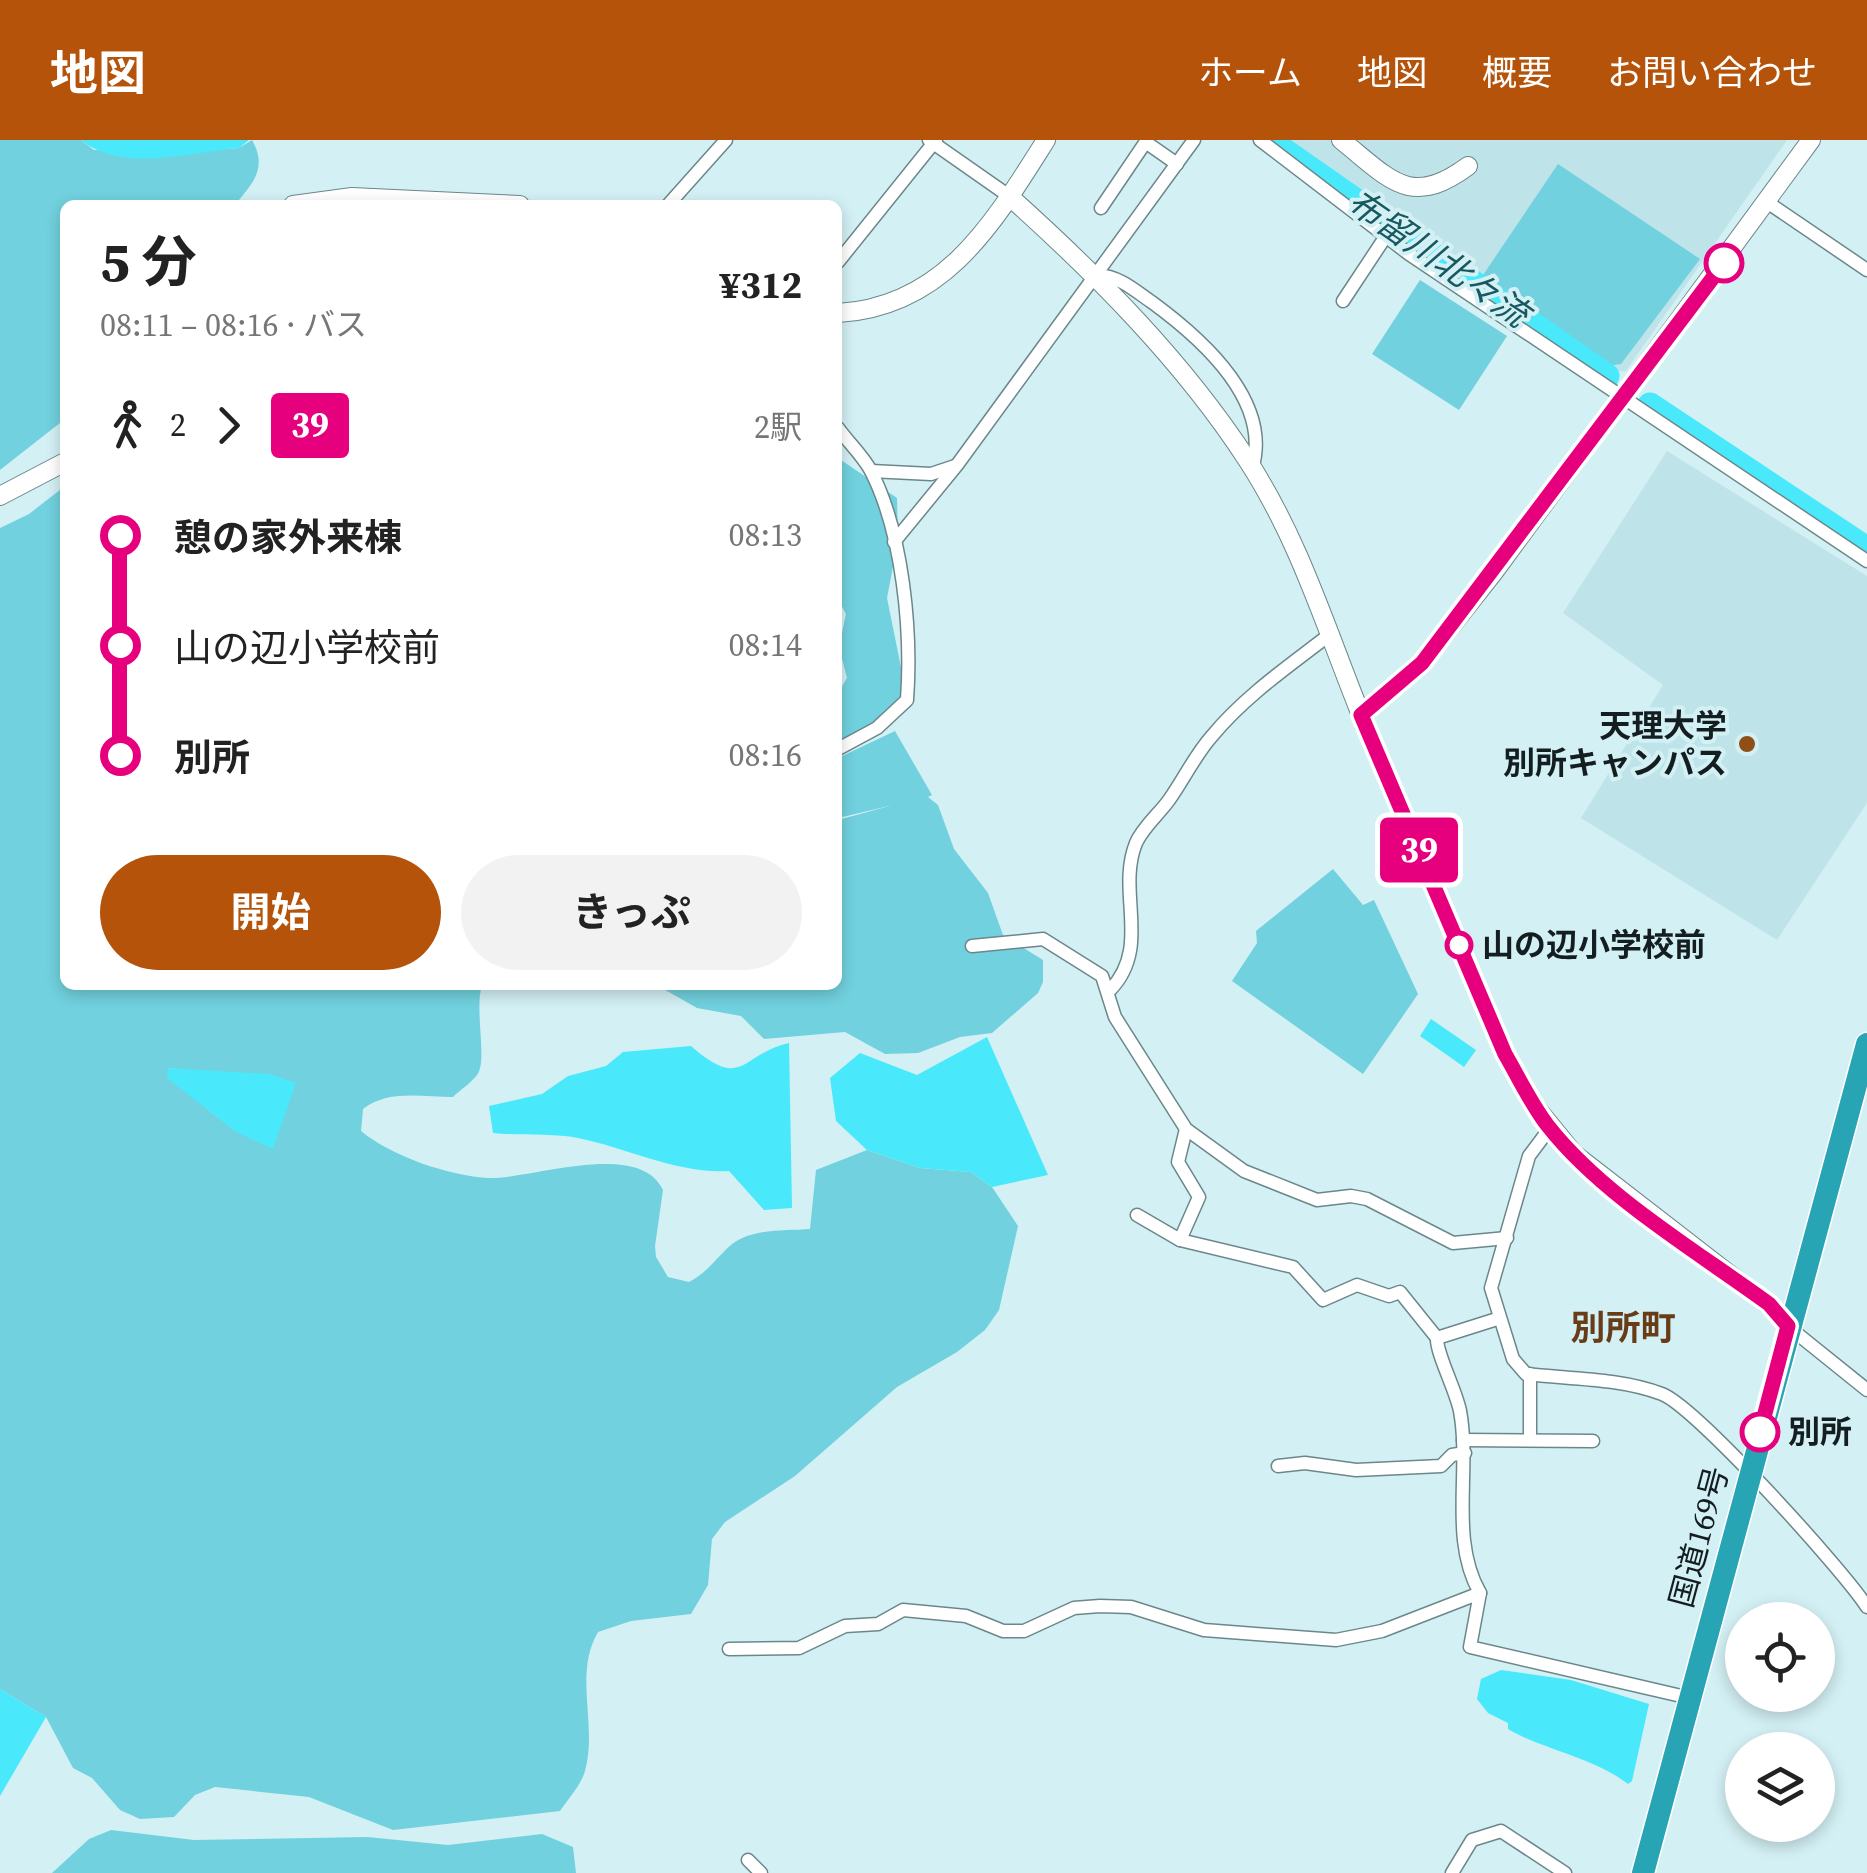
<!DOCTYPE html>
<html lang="ja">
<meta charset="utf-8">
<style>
:root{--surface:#fff;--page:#f2f2f2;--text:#222;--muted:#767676;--accent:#b45309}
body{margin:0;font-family:"Source Serif 4","Noto Sans JP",serif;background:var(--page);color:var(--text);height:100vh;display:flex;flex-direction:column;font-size:38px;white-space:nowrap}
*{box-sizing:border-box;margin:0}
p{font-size:32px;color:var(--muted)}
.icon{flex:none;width:55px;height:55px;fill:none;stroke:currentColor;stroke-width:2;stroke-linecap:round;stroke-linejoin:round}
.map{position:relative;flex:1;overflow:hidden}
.drawer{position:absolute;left:60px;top:60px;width:782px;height:790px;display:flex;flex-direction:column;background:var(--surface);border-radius:15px;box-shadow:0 5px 15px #0003}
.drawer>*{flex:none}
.badge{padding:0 20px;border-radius:8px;font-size:35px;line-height:65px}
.buttons{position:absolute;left:1725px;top:1462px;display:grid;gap:20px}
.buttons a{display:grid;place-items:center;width:110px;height:110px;border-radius:50%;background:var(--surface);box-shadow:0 5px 15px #0003;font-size:50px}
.map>.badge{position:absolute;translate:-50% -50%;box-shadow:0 0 0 5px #fff}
.legs{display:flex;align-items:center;gap:15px;height:110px;padding:0 40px;font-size:32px}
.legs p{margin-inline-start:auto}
.summary{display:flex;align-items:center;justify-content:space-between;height:170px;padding:0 40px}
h1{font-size:55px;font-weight:700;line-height:75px}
.action{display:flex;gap:20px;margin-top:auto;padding:20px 40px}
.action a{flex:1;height:115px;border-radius:60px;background:var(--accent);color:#fff;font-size:40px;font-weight:700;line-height:115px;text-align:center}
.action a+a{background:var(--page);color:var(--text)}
ul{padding:0 40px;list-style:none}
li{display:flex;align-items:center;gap:35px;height:110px;font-size:38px}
li i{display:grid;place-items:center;width:15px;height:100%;margin:0 12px;background:currentColor}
li i::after{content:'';width:25px;height:25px;margin:-12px;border:8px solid;border-radius:50%;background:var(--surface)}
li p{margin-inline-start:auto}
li:first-child i{background:linear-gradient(#0000 50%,currentColor 0)}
li:last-child i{background:linear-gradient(currentColor 50%,#0000 0)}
header{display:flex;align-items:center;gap:60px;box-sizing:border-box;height:140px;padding:0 50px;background:var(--accent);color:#fff}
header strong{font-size:48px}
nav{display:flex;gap:55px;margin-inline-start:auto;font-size:35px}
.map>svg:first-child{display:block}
.built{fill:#bee4ea}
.green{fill:#71d1de;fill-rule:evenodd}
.water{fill:#4ae8fb}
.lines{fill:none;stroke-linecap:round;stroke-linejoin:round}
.river{stroke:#4ae8fb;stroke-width:25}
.street-casing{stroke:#6c878a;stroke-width:15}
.secondary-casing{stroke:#6c878a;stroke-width:20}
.highway-casing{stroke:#fff;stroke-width:25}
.street{stroke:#fff;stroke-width:12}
.secondary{stroke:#fff;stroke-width:18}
.highway{stroke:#28a5b4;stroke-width:22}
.line-1-casing{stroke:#fff;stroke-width:22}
.line-1{stroke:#e6007e;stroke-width:15}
.stop-1-dot{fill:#fff;stroke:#e6007e;stroke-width:5}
.poi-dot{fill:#8f5017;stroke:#d3f0f4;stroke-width:4}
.labels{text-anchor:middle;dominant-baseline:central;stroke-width:8;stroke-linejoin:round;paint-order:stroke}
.poi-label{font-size:32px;font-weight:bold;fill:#141e20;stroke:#d3f0f4;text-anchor:end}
.stop-label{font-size:32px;font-weight:bold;fill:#141e20;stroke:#d3f0f4;text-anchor:start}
.street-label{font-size:32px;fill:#141e20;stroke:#d3f0f4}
.water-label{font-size:35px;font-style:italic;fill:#185961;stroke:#d3f0f4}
.neighbourhood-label{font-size:35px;font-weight:bold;fill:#693c18;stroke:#d3f0f4}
</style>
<header>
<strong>地図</strong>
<nav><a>ホーム</a><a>地図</a><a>概要</a><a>お問い合わせ</a></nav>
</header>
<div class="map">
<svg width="1867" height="1733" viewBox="0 0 1867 1733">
<rect width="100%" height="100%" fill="#d3f0f4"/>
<g class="built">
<polygon points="1279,0 1787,0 1626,231 1608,232"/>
<polygon points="1667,311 1867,436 1867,663 1777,800 1581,678 1663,545 1563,473"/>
</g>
<g class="green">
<path d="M0 0H81L94 10 188 12 239 8 252 0C268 28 253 43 235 65H65V279L0 330Z"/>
<polygon points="1558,24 1700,119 1621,224 1608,226 1479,141"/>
<polygon points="1420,140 1507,196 1459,270 1372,214"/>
<polygon points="838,318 897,358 898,400 887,458 906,552 896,572 838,603 838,553 847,538 839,507 846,474 838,459"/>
<path d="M65 346V845H482C474 871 488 921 477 935 471 943 460 950 453 957 423 957 388 949 363 969L361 991C391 1016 449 1036 489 1038 532 1039 639 999 663 1050L655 1106 656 1117 668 1137 689 1142C708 1132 715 1119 731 1105 752 1088 785 1091 810 1089L816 1030 867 1010 920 1028 971 1032 992 1047 1018 1086 999 1170 985 1190 957 1212 897 1247 795 1336 725 1382 712 1399 708 1445 691 1474 631 1481 598 1492C573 1535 598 1585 585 1631 581 1645 568 1659 560 1671L393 1690 309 1657 215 1647 195 1655 174 1677 140 1679 120 1670 92 1638 73 1628 46 1577 0 1549V388L29 374ZM169 928 213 933 273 1008C225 987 202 969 169 928Z"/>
<polygon points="895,591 932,655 928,657 938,665 954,709 988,753 1003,795 1043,820 1043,842 1038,853 992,893 960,897 918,913 885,914 845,892 764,899 741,876 697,868 660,847 838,845 838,680 893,665 838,678 838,618"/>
<polygon points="1333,729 1363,765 1374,760 1418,854 1363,934 1232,841 1257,803 1256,791"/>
<polygon points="111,1690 194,1700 367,1697 448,1705 542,1694 573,1707 576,1733 52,1733 89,1699"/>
</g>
<g class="water">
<path d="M81 0H249L239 8C188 12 124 34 81 0Z"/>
<polygon points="1431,879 1476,910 1464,927 1420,896"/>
<polygon points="987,897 1048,1035 992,1047 971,1032 920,1028 867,1010 836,981 830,938 860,913 917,935"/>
<path d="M789 903 792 1068 764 1070 729 1031C677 1034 628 1008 578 998 552 993 521 996 493 993L489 966 542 954 568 936 606 926 623 912 691 906C744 952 740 914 789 903Z"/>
<polygon points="168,928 270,934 296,943 273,1009 236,992 167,938"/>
<path d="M1501 1530 1571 1540 1649 1564 1632 1641 1628 1644C1593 1617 1541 1609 1508 1589V1583L1488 1573 1477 1559 1481 1539Z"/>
<polygon points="0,1549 46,1577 0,1656"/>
</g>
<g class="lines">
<g class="river">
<polyline points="1269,0 1607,236"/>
<polyline points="1650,265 1867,409"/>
</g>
<g class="street-casing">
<g id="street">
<polyline points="929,0 1009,56"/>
<polyline points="1260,0 1409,114 1867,421"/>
<polyline points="1147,3 1177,24"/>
<polyline points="1767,62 1867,130"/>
<polyline points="668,65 726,0"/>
<polyline points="1101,68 1147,0"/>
<polyline points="838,122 936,0"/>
<path d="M1098 135C1121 137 1134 150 1153 163 1202 199 1273 261 1252 329"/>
<polyline points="1343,161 1386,96"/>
<path d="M838 288C848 302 863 316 871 331 903 394 912 491 907 560L877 588 838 609"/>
<polyline points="871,331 931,334 955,326"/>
<polyline points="894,402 957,325 1194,0"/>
<polyline points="972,806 1043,799 1102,836 1115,877 1186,989 1244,1031 1317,1060 1351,1056 1367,1059 1453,1103 1507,1098"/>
<path d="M1110 850C1152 807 1116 752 1136 703 1143 687 1159 674 1169 660 1184 639 1195 615 1212 596 1245 556 1289 526 1329 495"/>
<path d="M1550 988 1529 1016 1491 1148 1513 1219 1526 1234C1570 1239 1620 1238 1662 1254 1696 1267 1844 1431 1867 1467"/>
<polyline points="1137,1075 1180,1100 1293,1127 1323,1160 1357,1145 1389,1156 1400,1152 1437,1198"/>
<polyline points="1180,1100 1199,1057 1178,1022 1186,989"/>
<path d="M1497 1179 1437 1198C1436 1213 1456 1250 1460 1271 1471 1331 1449 1399 1480 1453L1470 1507 1690 1558"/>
<polyline points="1790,1188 1867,1250"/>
<polyline points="1530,1234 1530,1300"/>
<polyline points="1463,1300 1593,1301"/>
<polyline points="1278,1326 1305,1323 1356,1330 1441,1326 1452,1315 1465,1313"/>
<polyline points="729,1509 799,1508 845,1486 878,1484 903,1470 966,1476 1003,1491 1024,1491 1074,1468 1100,1466 1131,1467 1204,1490 1336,1500 1382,1491 1480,1453"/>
<polyline points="748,1720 761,1733"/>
<polyline points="1452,1733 1472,1700 1501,1691 1565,1733"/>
</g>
</g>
<g class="secondary-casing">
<g id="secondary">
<path d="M1341 0C1390 39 1410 69 1468 26"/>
<path d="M1009 56C1097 135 1183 221 1248 321 1298 398 1325 485 1359 570 1406 685 1457 799 1505 914L1530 960 1574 1014 1769 1165 1788 1186"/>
<polyline points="293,65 352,57 520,65"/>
<path d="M838 173C944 167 993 84 1046 0"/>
<polyline points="0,356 65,322"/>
<polyline points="1361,575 1422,523 1494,432 1811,0"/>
</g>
</g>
<g class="highway-casing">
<polyline id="highway" points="1643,1733 1867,904"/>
</g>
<use href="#street" class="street"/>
<use href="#secondary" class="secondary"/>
<use href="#highway" class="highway"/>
</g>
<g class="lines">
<g class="line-1-casing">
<path id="line-1" d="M1724 123 1422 523 1361 575 1505 914C1519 938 1531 964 1548 986 1603 1056 1698 1112 1769 1164L1788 1186 1760 1292"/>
</g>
<use href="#line-1" class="line-1"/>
</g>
<g class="stop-1-dot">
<circle cx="1724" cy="123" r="18"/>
<circle cx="1459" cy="805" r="12"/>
<circle cx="1760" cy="1292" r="18"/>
</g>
<circle class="poi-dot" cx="1747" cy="604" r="10"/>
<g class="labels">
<g class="poi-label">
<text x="1727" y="586">天理大学<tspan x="1727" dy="37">別所キャンパス</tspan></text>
</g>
<g class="stop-label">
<text x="1482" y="805">山の辺小学校前</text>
<text x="1788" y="1292">別所</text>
</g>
<g class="street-label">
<text transform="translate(1699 1397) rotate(-75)">国道169号</text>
</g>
<g class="water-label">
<text transform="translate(1438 118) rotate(35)">布留川北々流</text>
</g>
<g class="neighbourhood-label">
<text x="1623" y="1188">別所町</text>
</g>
</g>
</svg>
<div class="buttons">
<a><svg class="icon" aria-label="locate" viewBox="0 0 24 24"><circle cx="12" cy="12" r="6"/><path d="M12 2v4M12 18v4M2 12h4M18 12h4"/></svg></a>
<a><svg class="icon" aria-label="layers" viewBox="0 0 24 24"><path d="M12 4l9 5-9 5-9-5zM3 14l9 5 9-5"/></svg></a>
</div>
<b class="badge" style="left:1419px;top:710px;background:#e6007e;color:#fff">39</b>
<section class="drawer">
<div class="summary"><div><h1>5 分</h1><p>08:11 – 08:16 · バス</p></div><b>¥312</b></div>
<div class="legs"><svg class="icon" aria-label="walk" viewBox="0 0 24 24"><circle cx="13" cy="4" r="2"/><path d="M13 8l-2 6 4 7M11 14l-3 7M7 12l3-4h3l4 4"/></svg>2<svg class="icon" aria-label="forward" viewBox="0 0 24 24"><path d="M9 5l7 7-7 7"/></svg><b class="badge" style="background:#e6007e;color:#fff">39</b><p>2駅</p></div>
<ul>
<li><i style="color:#e6007e"></i><b>憩の家外来棟</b><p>08:13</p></li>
<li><i style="color:#e6007e"></i><span>山の辺小学校前</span><p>08:14</p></li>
<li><i style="color:#e6007e"></i><b>別所</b><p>08:16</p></li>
</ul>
<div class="action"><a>開始</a><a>きっぷ</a></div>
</section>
</div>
